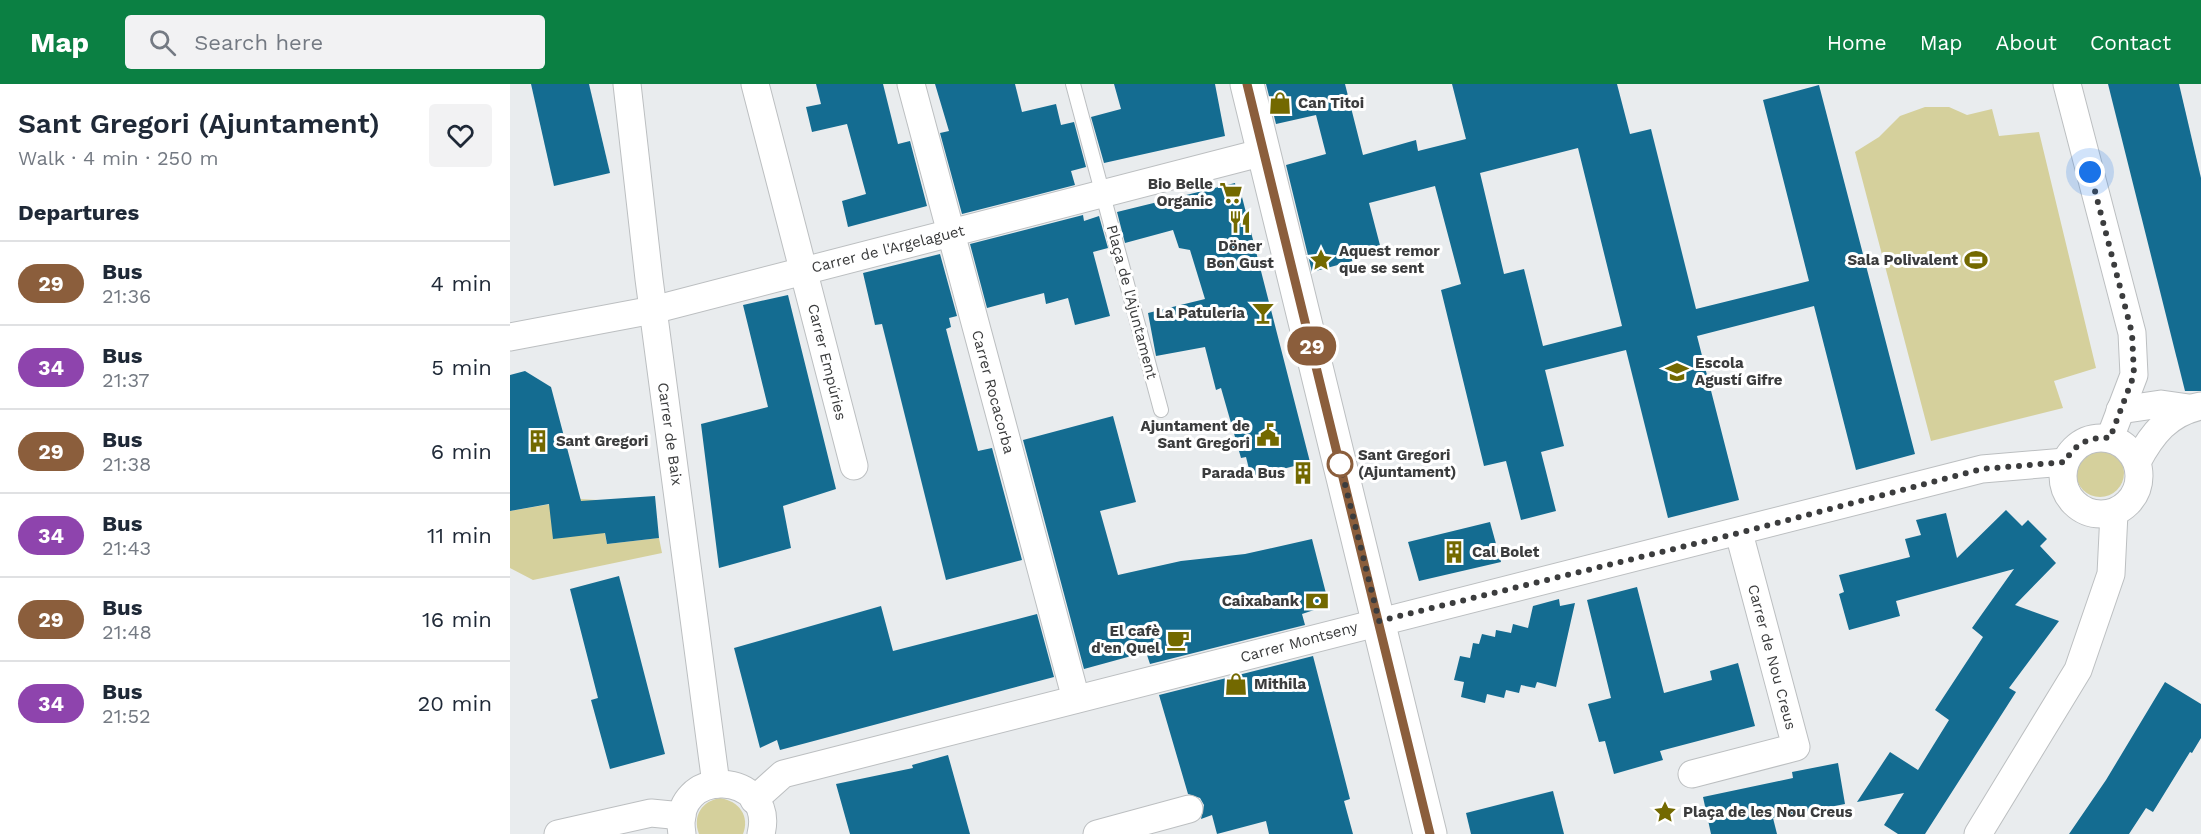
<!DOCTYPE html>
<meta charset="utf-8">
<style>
:root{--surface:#fff;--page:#f2f2f3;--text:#1f2937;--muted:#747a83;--line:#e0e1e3;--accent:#0b8043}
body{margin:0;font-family:"Work Sans",sans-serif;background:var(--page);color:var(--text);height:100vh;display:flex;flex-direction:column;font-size:22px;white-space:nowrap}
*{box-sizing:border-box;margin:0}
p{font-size:20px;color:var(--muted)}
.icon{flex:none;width:33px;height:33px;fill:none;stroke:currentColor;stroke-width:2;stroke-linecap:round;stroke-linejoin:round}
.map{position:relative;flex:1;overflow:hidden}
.details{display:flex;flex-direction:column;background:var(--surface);width:510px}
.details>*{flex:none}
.badge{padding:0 12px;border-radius:20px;font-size:21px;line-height:39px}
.you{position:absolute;width:30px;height:30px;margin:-15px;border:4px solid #fff;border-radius:50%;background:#1a73e8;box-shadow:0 0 0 9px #1a73e833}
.map>.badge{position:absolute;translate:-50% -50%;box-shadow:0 0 0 3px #fff}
h2{padding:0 18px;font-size:22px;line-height:54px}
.round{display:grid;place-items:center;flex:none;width:63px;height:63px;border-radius:6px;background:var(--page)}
.summary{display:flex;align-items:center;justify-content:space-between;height:102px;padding:0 18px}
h1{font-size:28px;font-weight:600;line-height:45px}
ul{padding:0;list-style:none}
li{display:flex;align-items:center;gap:18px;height:84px;padding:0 18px;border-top:2px solid var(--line)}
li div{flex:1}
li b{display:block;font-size:22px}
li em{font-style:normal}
li .badge{min-width:66px;font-weight:700;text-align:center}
header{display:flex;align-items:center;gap:36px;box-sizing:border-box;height:84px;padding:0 30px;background:var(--accent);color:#fff}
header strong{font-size:28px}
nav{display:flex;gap:33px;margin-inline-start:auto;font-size:21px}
.search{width:420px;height:54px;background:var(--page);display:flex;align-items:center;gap:15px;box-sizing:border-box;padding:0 21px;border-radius:6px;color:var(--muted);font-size:22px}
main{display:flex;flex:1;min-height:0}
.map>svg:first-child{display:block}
.green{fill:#d5d09c}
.building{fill:#146c91;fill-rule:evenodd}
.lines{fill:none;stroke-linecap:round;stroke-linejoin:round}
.service-casing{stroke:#bcbfc1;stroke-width:16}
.minor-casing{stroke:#bcbfc1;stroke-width:29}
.secondary-casing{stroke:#bcbfc1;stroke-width:35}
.service{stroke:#fff;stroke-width:14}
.minor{stroke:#fff;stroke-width:27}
.secondary{stroke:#fff;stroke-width:33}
.line-casing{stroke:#fff;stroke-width:14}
.line{stroke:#8b5e3c;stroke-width:9}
.walk{stroke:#3b3c3d;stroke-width:6;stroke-dasharray:0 10.8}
.stop-dot{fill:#fff;stroke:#8b5e3c;stroke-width:3}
.labels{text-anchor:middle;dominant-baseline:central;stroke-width:6;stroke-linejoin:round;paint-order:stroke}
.poi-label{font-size:15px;font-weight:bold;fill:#3b3c3d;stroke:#fff;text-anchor:start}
.street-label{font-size:15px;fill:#3b3c3d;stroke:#fff}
.stop-label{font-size:15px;font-weight:bold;fill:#3b3c3d;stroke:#fff;text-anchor:start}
</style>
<header>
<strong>Map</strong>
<div class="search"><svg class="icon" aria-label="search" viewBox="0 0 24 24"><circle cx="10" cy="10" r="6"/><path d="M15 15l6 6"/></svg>Search here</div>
<nav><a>Home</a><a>Map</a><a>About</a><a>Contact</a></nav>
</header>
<main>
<section class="details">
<div class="summary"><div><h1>Sant Gregori (Ajuntament)</h1><p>Walk · 4 min · 250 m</p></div><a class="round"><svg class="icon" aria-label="heart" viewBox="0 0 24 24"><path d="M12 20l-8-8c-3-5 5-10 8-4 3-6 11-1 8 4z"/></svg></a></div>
<h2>Departures</h2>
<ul>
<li><span class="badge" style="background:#8b5e3c;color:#fff">29</span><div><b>Bus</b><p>21:36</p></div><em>4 min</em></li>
<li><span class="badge" style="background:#8e44ad;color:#fff">34</span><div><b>Bus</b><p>21:37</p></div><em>5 min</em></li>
<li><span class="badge" style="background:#8b5e3c;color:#fff">29</span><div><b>Bus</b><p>21:38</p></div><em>6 min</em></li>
<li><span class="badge" style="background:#8e44ad;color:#fff">34</span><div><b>Bus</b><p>21:43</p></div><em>11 min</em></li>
<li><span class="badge" style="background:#8b5e3c;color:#fff">29</span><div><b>Bus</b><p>21:48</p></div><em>16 min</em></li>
<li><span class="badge" style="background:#8e44ad;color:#fff">34</span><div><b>Bus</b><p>21:52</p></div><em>20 min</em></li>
</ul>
</section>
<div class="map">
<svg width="1691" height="750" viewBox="0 0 1691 750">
<rect width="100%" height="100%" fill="#e9ecee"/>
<g class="green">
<polygon points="1415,23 1439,23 1457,31 1482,25 1489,52 1529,48 1586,284 1544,297 1553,324 1421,357 1345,68 1369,53 1390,32"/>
<circle cx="1590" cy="389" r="24"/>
<polygon points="70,415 88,416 97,460 149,454 152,469 23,496 0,484 0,427"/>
<path d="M210 714C229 717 240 732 233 750H189C182 732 192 717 210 714Z"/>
</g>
<g class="building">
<polygon points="21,0 79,0 100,89 44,102"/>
<polygon points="306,0 373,0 388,60 400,57 417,122 338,143 332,117 356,110 337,40 302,48 296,23 311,20"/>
<polygon points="425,0 505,0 512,28 546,20 551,41 564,38 576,83 561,87 565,101 452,130 430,49 439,47"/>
<polygon points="604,0 705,0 715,52 594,79 581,33 611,25"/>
<path d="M756 0H835L853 71 906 56 908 67 956 55 942 0H1107L1120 50 1141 45 1186 225 1299 197 1253 16 1309 1 1405 370 1346 386 1304 222 1187 252 1229 416 1158 434 1116 266 1035 286 1054 362 1031 368 1046 427 1011 436 996 377 974 382 931 206 951 200 925 102 859 119 872 169 802 188 776 81 816 70 806 31 766 40ZM1068 64 1112 242 1033 262 1014 185 994 190 970 89Z"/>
<polygon points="1598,0 1669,0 1691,94 1691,307 1675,307"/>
<polygon points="725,99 729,120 732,113 800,378 741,393 736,373 731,374 711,304 706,306 695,263 646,272 638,229 695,215 680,166 669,164 663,146 615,159 607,128"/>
<polygon points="573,131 574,137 589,132 598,164 583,168 600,232 565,241 558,214 536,220 534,209 477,224 460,160"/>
<polygon points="430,170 447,232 439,234 441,243 436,245 468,367 482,364 512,476 436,496 372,240 365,241 353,189"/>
<polygon points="278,211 326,405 273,422 281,464 209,484 191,340 258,323 233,221"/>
<polygon points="15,287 41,303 71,417 145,412 149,454 97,460 95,449 43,455 39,420 0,427 0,291"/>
<polygon points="603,332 626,418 590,427 608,491 671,477 735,470 802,455 819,521 792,530 795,541 640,580 636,568 574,585 513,356"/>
<polygon points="1496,426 1512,442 1518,436 1537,455 1530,462 1546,479 1505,521 1549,537 1499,604 1506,608 1415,750 1388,750 1374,741 1394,709 1347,718 1380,668 1408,686 1439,636 1425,626 1473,553 1462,544 1504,485 1386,517 1390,532 1339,546 1329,510 1334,508 1329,491 1400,473 1395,455 1411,451 1406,436 1436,429 1447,474"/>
<polygon points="980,438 991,478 909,497 898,458"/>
<polygon points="109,492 155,670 100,685 81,616 88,614 60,505"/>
<polygon points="1127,503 1154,609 1202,596 1200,587 1228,579 1245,642 1150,667 1153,676 1104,690 1095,657 1089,658 1078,620 1101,614 1077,516"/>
<polygon points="1049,515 1050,522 1065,519 1046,603 1027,598 1025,604 1011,601 1009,609 996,606 994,614 977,610 975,619 951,613 954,598 944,596 950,572 960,574 963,559 969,560 972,550 985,553 986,546 1001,549 1003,540 1018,544 1023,522"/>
<polygon points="371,522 383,567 527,530 544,593 270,666 267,656 250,664 224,564"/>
<polygon points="803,572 840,715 834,717 843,750 759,750 756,737 707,750 702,731 691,735 694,721 690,714 678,710 649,611"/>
<polygon points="1655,598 1691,620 1691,654 1682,669 1680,668 1643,728 1636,724 1619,750 1559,750 1596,696"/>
<polygon points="438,671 460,750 340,750 326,700 403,684 402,681"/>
<polygon points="1328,679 1335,720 1263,734 1267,750 1201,750 1193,713 1283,694 1282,688"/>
<polygon points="1043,707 1054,750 961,750 956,729"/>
</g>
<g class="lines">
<g class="service-casing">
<polyline id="service" points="563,0 651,326"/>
</g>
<g class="minor-casing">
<g id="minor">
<polyline points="117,0 139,195 206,700"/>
<polyline points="245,0 344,382"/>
<polyline points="401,0 566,615"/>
<polyline points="1557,0 1622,249 1624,291 1600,354"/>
<polyline points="0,253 143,226 754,68"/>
<polyline points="1610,326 1651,320 1679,324"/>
<circle cx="1591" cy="392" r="38"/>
<path d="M1627 378C1642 350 1658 329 1691 322"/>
<polyline points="1182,690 1286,663 1229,449"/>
<polyline points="244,716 273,690 1472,385 1555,378"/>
<polyline points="48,750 141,729 172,732"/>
<path d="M172 750C160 680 267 687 251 750"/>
<polyline points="587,750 679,725"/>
<polyline points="1468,750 1568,586 1601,490 1604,429"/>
</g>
</g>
<g class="secondary-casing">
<polyline id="secondary" points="737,0 920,750"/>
</g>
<use href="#service" class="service"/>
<use href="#minor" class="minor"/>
<use href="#secondary" class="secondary"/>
</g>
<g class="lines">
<g class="line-casing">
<polyline id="line" points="737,0 920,750"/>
</g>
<use href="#line" class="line"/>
<path class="walk" d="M830 380 869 537 1229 449 1472 385 1555 378C1564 360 1580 352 1600 354L1624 291 1622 249 1580 88"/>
</g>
<defs>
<g id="shop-bare" transform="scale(1.8)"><path d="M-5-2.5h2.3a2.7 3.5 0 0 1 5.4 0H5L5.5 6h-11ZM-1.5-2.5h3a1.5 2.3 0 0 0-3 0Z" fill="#736900" stroke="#fff" stroke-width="2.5" paint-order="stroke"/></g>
<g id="supermarket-bare" transform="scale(1.8)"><path d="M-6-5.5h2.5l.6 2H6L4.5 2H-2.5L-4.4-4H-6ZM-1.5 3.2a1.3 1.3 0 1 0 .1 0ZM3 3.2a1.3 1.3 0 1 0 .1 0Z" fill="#736900" stroke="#fff" stroke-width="2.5" paint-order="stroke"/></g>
<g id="restaurant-bare" transform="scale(1.8)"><path d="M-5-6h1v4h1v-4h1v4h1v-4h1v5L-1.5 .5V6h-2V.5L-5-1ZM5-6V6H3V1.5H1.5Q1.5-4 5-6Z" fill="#736900" stroke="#fff" stroke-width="2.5" paint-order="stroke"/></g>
<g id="sight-bare" transform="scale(1.8)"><path d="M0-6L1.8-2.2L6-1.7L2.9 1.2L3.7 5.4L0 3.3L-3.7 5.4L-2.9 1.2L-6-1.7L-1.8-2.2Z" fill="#736900" stroke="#fff" stroke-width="2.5" paint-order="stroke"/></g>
<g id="stadium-bare" transform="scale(1.8)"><path d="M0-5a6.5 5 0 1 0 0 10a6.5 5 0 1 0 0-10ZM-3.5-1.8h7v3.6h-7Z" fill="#736900" stroke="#fff" stroke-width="2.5" paint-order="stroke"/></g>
<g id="bar-bare" transform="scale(1.8)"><path d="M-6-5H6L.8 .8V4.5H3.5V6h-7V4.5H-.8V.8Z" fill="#736900" stroke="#fff" stroke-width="2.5" paint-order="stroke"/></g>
<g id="school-bare" transform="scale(1.8)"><path d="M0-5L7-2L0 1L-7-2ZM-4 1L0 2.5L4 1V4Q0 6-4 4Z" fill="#736900" stroke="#fff" stroke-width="2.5" paint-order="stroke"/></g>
<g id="civic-bare" transform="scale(1.8)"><path d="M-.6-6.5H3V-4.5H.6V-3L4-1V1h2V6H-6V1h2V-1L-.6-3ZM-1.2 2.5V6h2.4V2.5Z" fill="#736900" stroke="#fff" stroke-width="2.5" paint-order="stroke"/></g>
<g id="building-bare" transform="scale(1.8)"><path d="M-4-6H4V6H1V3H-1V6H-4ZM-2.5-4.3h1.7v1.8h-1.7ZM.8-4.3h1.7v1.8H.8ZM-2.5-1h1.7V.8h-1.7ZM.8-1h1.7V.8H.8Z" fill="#736900" stroke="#fff" stroke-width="2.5" paint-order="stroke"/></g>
<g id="bank-bare" transform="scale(1.8)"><path d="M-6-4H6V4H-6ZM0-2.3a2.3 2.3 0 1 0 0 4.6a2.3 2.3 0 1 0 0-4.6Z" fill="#736900" stroke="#fff" stroke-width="2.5" paint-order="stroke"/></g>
<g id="cafe-bare" transform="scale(1.8)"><path d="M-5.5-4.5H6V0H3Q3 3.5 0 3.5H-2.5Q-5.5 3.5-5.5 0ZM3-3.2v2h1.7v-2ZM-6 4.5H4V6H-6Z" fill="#736900" stroke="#fff" stroke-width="2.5" paint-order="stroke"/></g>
</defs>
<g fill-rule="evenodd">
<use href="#shop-bare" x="770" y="19"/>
<use href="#supermarket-bare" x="721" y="109"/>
<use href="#restaurant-bare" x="730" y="138"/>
<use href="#sight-bare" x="811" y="176"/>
<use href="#stadium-bare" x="1466" y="176"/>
<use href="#bar-bare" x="753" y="229"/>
<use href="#school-bare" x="1167" y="288"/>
<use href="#civic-bare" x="758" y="351"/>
<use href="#building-bare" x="28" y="357"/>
<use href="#building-bare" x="793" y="389"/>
<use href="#building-bare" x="944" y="468"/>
<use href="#bank-bare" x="807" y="517"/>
<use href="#cafe-bare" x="668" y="556"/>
<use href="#shop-bare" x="726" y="600"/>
<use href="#sight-bare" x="1155" y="728"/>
</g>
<circle class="stop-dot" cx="830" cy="380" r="12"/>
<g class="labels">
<g class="poi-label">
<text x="788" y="19">Can Titoi</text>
<text x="703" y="100" text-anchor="end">Bio Belle<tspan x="703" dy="17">Organic</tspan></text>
<text x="730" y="162" text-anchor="middle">Döner<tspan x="730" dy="17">Bon Gust</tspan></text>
<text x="829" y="167">Aquest remor<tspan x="829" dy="17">que se sent</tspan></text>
<text x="1448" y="176" text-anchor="end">Sala Polivalent</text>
<text x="735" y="229" text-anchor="end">La Patuleria</text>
<text x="1185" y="279">Escola<tspan x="1185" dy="17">Agustí Gifre</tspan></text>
<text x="740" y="342" text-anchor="end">Ajuntament de<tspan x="740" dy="17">Sant Gregori</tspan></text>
<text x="46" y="357">Sant Gregori</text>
<text x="775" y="389" text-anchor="end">Parada Bus</text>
<text x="962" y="468">Cal Bolet</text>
<text x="789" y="517" text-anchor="end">Caixabank</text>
<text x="650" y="547" text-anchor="end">El cafè<tspan x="650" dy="17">d'en Quel</tspan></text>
<text x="744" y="600">Mithila</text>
<text x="1173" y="728">Plaça de les Nou Creus</text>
</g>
<g class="street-label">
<text transform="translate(378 165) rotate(-14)">Carrer de l'Argelaguet</text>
<text transform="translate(622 218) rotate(75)">Plaça de l'Ajuntament</text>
<text transform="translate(317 278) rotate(76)">Carrer Empúries</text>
<text transform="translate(483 308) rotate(75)">Carrer Rocacorba</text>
<text transform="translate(160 350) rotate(82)">Carrer de Baix</text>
<text transform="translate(789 558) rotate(-15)">Carrer Montseny</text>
<text transform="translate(1262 573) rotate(75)">Carrer de Nou Creus</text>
</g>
<g class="stop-label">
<text x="848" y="371">Sant Gregori<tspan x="848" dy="17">(Ajuntament)</tspan></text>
</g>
</g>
</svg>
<div class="you" style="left:1580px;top:88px"></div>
<b class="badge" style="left:802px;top:262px;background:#8b5e3c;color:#fff">29</b>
</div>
</main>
